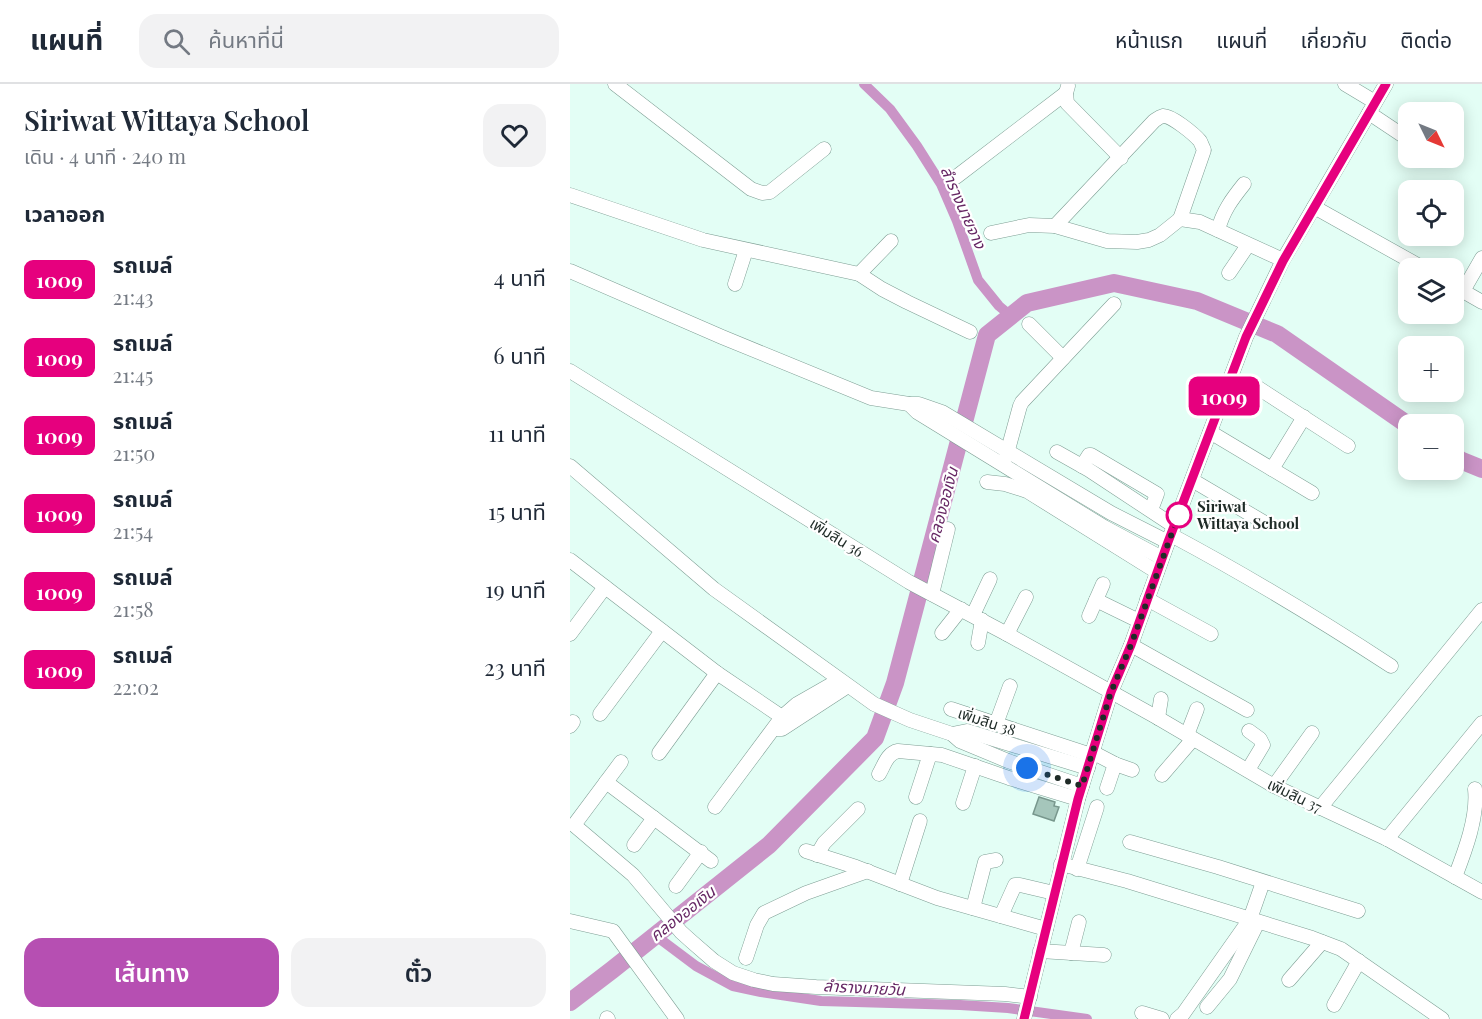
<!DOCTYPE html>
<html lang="th">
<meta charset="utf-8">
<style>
:root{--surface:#fff;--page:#f2f2f3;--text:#1f2937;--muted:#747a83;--line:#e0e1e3;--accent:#b64fb2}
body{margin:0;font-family:"Playfair Display","Noto Sans Thai",serif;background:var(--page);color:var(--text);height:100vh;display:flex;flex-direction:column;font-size:22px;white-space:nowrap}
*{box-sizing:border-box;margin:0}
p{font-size:20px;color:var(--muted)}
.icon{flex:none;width:33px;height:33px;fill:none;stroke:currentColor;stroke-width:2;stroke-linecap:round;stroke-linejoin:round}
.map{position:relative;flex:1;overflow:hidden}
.drawer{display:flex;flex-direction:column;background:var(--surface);width:570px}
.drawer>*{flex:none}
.badge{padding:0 12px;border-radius:9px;font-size:21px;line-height:39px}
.needle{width:39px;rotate:133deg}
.buttons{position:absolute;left:828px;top:18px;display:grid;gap:12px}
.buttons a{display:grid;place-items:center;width:66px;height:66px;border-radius:12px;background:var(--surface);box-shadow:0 3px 15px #0003;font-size:30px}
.you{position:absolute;width:30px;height:30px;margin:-15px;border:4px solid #fff;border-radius:50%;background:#1a73e8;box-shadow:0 0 0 9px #1a73e833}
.map>.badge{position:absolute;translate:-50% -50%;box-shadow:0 0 0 3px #fff}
h2{padding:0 24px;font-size:22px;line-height:54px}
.round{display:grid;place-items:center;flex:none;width:63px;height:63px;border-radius:18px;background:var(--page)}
.summary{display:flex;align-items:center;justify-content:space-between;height:102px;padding:0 24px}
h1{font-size:28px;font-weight:600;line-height:45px}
.primary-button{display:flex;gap:12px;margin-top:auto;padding:12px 24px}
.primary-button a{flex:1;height:69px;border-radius:18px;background:var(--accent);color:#fff;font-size:24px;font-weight:600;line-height:69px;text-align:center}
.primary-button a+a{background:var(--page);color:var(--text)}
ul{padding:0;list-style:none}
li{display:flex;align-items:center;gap:18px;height:78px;padding:0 24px}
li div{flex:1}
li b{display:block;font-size:22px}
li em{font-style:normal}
li .badge{min-width:66px;font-weight:700;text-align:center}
header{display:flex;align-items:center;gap:36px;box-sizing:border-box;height:84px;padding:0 30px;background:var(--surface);border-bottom:2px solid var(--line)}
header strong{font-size:28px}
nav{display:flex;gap:33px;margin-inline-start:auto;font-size:21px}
.search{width:420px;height:54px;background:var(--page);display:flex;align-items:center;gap:15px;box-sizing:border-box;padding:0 21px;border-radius:18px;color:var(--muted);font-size:22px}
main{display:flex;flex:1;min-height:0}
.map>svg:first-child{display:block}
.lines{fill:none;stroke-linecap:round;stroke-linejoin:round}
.canal{stroke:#ca94c6;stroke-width:10}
.river{stroke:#ca94c6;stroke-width:18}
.building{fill:#a5c6bb;stroke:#78978d;stroke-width:1.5}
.minor-casing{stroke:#7e9e94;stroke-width:15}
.minor{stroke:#fff;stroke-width:14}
.line-casing{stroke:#fff;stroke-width:14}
.line{stroke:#e6007e;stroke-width:9}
.walk{stroke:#1f2b27;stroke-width:6;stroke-dasharray:0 10.8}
.stop-dot{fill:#fff;stroke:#e6007e;stroke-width:3}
.labels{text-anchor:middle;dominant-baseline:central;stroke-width:4.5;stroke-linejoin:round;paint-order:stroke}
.stop-label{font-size:15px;font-weight:bold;fill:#1f2b27;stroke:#fff;text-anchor:start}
.street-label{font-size:15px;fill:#1f2b27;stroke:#fff}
.water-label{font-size:16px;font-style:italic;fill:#662764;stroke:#fff}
</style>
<header>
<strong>แผนที่</strong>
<div class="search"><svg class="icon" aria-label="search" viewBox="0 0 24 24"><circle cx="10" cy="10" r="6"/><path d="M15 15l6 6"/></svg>ค้นหาที่นี่</div>
<nav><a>หน้าแรก</a><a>แผนที่</a><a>เกี่ยวกับ</a><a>ติดต่อ</a></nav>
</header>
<main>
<section class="drawer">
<div class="summary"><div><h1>Siriwat Wittaya School</h1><p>เดิน · 4 นาที · 240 m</p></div><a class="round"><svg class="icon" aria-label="heart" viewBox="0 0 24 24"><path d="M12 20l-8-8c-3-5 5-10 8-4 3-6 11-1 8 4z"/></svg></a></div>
<h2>เวลาออก</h2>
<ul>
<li><span class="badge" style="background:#e6007e;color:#fff">1009</span><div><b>รถเมล์</b><p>21:43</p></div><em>4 นาที</em></li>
<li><span class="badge" style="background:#e6007e;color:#fff">1009</span><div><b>รถเมล์</b><p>21:45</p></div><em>6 นาที</em></li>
<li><span class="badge" style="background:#e6007e;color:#fff">1009</span><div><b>รถเมล์</b><p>21:50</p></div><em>11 นาที</em></li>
<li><span class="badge" style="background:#e6007e;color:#fff">1009</span><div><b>รถเมล์</b><p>21:54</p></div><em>15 นาที</em></li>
<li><span class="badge" style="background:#e6007e;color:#fff">1009</span><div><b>รถเมล์</b><p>21:58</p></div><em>19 นาที</em></li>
<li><span class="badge" style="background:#e6007e;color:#fff">1009</span><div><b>รถเมล์</b><p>22:02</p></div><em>23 นาที</em></li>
</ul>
<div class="primary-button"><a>เส้นทาง</a><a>ตั๋ว</a></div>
</section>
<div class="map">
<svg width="912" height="935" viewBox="0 0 912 935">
<rect width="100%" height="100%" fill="#e3fef5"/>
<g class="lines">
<g class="canal">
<polyline points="294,0 320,25 347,62 371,100 387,137 408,196 429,222 441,232"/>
<polyline points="86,852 126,882 163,902 191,908 251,917 390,921 438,924 517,935"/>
</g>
<g class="river">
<polyline points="884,371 890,376 912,385"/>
<polyline points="0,918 42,886 199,761 305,654 325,599 417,251 457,219 544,199 627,217 707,250 838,341"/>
</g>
</g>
<polygon class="building" points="469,713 485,718 484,722 489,723 484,737 463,730"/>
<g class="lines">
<g class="minor-casing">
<g id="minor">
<polyline points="45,0 181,105 192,109 200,108 254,65"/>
<polyline points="775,0 805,18"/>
<polyline points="498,2 496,9 497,19 551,74"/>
<polyline points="799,29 838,55"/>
<polyline points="386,93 496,9"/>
<polyline points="0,111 133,156 289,190 312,205 337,218 400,248"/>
<polyline points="744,123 853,184"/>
<path d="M485 142 584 37C587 35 589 33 593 32 601 31 624 50 630 57 631 59 633 64 634 66L610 135"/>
<path d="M648 146C653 127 662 115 674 100"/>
<polyline points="421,149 459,141 485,142 537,157 567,158 579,156 590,151 610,135 630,138 713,176"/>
<polyline points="0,187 152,253 301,314 339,320 349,320 372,328 541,429 598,458"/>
<polyline points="659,189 678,161"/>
<polyline points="289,190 321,157"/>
<polyline points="165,200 176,166"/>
<polyline points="884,202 912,218"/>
<polyline points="893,207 912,174"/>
<polyline points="459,240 493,274"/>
<polyline points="0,287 339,498 437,550 588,634 704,702 817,755 912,808"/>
<polyline points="679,298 778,362"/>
<polyline points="339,320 347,328 534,443 592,474"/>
<polyline points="640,348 742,409"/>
<polyline points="487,368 519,386 604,442"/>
<polyline points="436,373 450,322 452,318 544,220"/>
<polyline points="0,382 144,505 304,620 340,636 382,650 390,657 438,677 512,702"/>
<polyline points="512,382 519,371 521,371 587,410 581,426"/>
<polyline points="702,385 734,333"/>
<polyline points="622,396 695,439"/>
<polyline points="417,398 435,400 457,407 587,488"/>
<path d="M601 451C676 491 749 535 821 582"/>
<polyline points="0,476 147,589 212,633"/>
<polyline points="362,510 378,445"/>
<polyline points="577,515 641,550"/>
<polyline points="526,516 569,537"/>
<polyline points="403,531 420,495"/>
<polyline points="519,532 533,500"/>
<polyline points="372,549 391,525"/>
<polyline points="0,550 35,503"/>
<polyline points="437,550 456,513"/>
<polyline points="408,559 412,536"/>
<polyline points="561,561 677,626"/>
<polyline points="381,625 521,671"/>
<polyline points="30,630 92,547"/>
<polyline points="588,634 591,615"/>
<polyline points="426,640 440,602"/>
<polyline points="0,642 3,638"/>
<polyline points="204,645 212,645 278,602"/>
<polyline points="382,650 397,647 518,684"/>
<polyline points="617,651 627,625"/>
<polyline points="522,668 545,680 562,686"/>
<polyline points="89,669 147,589"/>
<polyline points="51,678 4,741 63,791 111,848 121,857 144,877 163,889 184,896 203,900 246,903 435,910 460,913"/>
<polyline points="678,686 693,661 690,655 679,647"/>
<path d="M309 690C314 682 317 669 328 667L372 671 439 694 508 715"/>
<polyline points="592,691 623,655"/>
<polyline points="36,698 141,777"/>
<polyline points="704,702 742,649"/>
<polyline points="537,704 545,680"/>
<polyline points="346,713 360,670"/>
<polyline points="393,719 405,682"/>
<polyline points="145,723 212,633 227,620 269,596"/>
<polyline points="750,724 912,526"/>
<polyline points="817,755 912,639"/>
<polyline points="560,758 648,783 788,827"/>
<polyline points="64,761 84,734"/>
<polyline points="236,767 286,783 367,814 476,845"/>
<polyline points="247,771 254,759 288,725"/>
<polyline points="491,780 557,797 742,854 771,865 872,935"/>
<polyline points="507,785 527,723"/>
<path d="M885 793C895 767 908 733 905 705"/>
<polyline points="330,800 350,737"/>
<polyline points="106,802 131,768"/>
<polyline points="403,824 415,778 426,776"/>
<polyline points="431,832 445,801 450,801 484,809"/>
<polyline points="0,837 43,847 107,935"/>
<polyline points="470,867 534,871"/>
<polyline points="501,869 509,838"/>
<polyline points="176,874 187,841 194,829 236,809 298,787"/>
<polyline points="719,896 752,858"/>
<polyline points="764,921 789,877"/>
<polyline points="637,923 660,895 688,838"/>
<polyline points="572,929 592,935"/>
<polyline points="37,934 38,935"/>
<polyline points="454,935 508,715 541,608 561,561 598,458 676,253 713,176 816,0"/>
<polyline points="607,935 613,930 680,835 693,798"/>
</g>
</g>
<use href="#minor" class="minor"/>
</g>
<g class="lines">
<g class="line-casing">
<polyline id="line" points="454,935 508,715 541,608 561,561 598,458 676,253 713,177 816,0"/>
</g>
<use href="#line" class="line"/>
<polyline class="walk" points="457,684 512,702 541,608 561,561 610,427 609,431"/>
</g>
<circle class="stop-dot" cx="609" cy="431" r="12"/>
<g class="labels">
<g class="stop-label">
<text x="627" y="422">Siriwat<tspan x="627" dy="17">Wittaya School</tspan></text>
</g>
<g class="street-label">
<text transform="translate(267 453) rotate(32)">เพิ่มสิน 36</text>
<text transform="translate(417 637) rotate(18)">เพิ่มสิน 38</text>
<text transform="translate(725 711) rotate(26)">เพิ่มสิน 37</text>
</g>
<g class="water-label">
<text transform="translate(394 123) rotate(66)">ลำรางนายจาง</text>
<text transform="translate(372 421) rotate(-75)">คลองออเงิน</text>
<text transform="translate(112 829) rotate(-38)">คลองออเงิน</text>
<text transform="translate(294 903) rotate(3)">ลำรางนายวัน</text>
</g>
</g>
</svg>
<div class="buttons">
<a><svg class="needle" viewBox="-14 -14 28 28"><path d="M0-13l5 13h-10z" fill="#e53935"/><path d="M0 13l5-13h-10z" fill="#747a83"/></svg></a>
<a><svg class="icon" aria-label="locate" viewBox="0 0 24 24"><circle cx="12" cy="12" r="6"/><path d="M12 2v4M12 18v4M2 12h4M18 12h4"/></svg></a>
<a><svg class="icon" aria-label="layers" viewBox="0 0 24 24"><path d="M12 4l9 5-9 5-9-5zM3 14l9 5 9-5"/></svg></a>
<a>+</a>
<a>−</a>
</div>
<div class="you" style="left:457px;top:684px"></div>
<b class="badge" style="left:654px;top:312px;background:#e6007e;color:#fff">1009</b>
</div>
</main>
